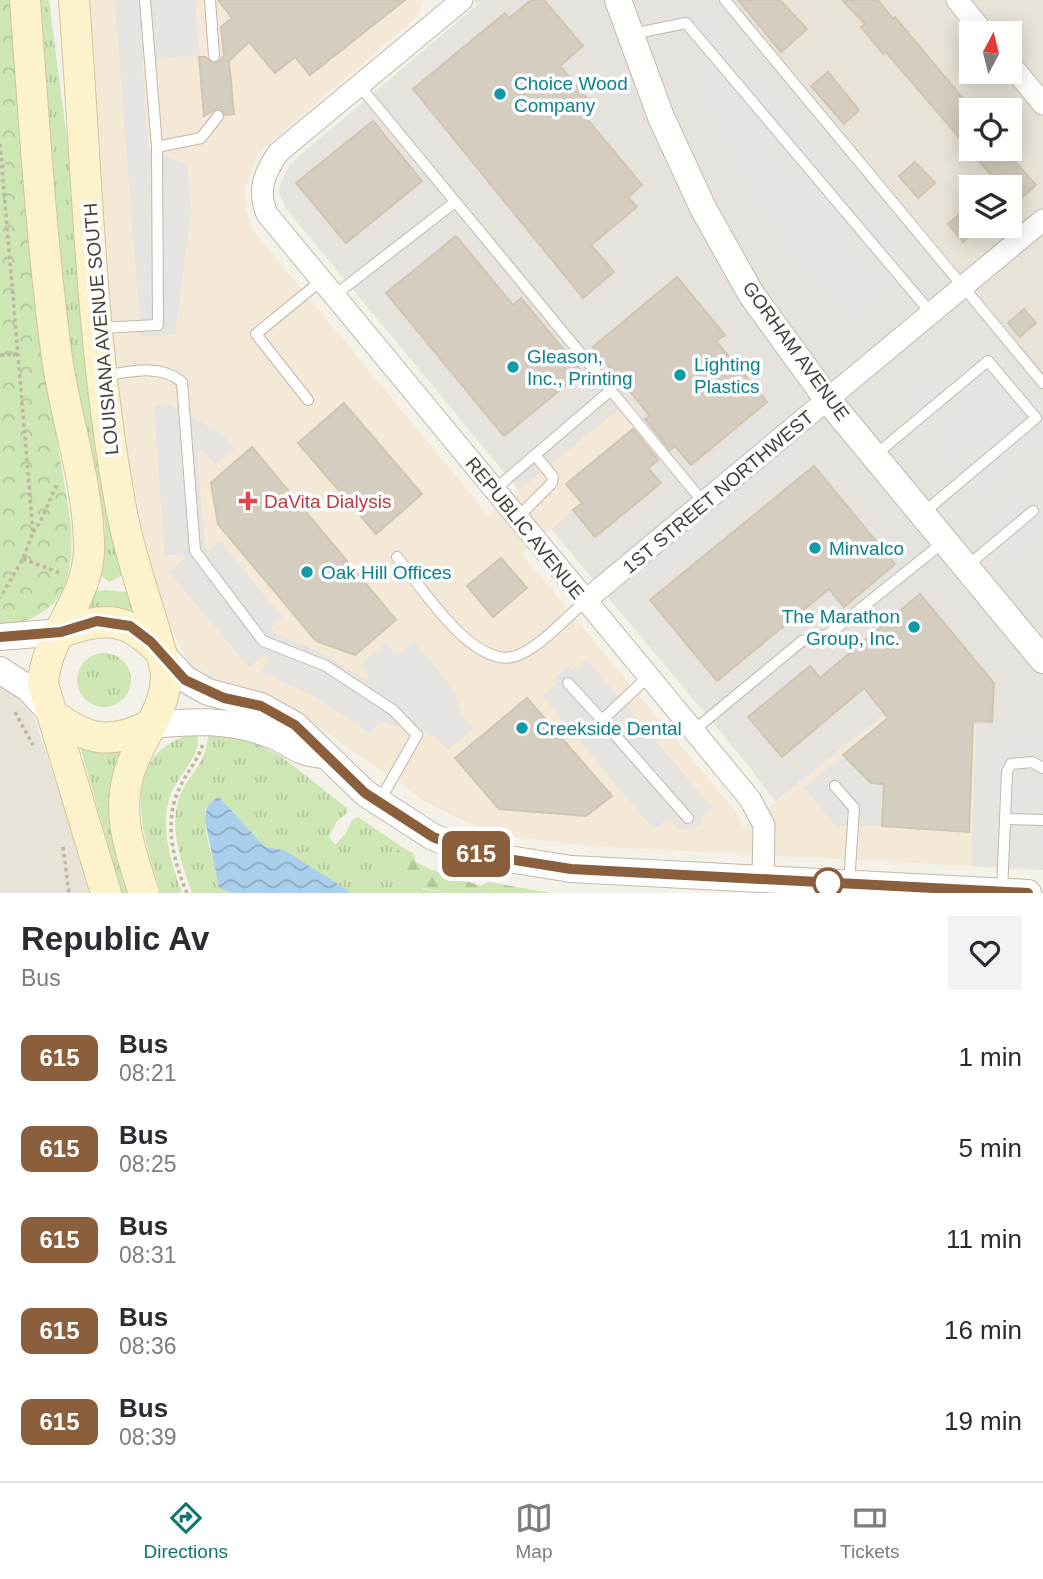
<!DOCTYPE html>
<style>
:root{--surface:#fff;--page:#f2f2f3;--text:#2b2b33;--muted:#7c7c81;--line:#e1e1e2;--accent:#0f766e}
body{margin:0;font-family:Arial,sans-serif;background:var(--page);color:var(--text);height:100vh;display:flex;flex-direction:column;font-size:26px;white-space:nowrap}
*{box-sizing:border-box;margin:0}
p{font-size:23px;color:var(--muted)}
.icon{flex:none;width:38px;height:38px;fill:none;stroke:currentColor;stroke-width:2;stroke-linecap:round;stroke-linejoin:round}
.map{position:relative;height:893px;overflow:hidden}
.details{display:flex;flex-direction:column;background:var(--surface);flex:1}
.details>*{flex:none}
.badge{padding:0 14px;border-radius:10px;font-size:24px;line-height:46px}
.needle{width:46px;rotate:7deg}
.tools{position:absolute;left:959px;top:21px;display:grid;gap:14px}
.tools a{display:grid;place-items:center;width:63px;height:63px;border-radius:0px;background:var(--surface);box-shadow:0 4px 18px #0003;font-size:35px}
.map>.badge{position:absolute;translate:-50% -50%;box-shadow:0 0 0 4px #fff}
.round{display:grid;place-items:center;flex:none;width:74px;height:74px;border-radius:0px;background:var(--page)}
.headline{display:flex;align-items:center;justify-content:space-between;height:119px;padding:0 21px}
h1{font-size:33px;font-weight:700;line-height:52px}
ul{padding:0;list-style:none}
li{display:flex;align-items:center;gap:21px;height:91px;padding:0 21px}
li div{flex:1}
li b{display:block;font-size:26px}
li em{font-style:normal}
li .badge{min-width:77px;font-weight:700;text-align:center}
.menu{display:flex;justify-content:space-around;align-items:center;height:98px;border-top:2px solid var(--line);background:var(--surface);font-size:19px;color:var(--muted)}
.menu a{display:grid;justify-items:center;gap:4px}
.menu .selected{color:var(--accent)}
.map>svg:first-child{display:block}
.residential{fill:#e7e3d8;fill-rule:evenodd}
.commercial{fill:#f4e8d6}
.industrial{fill:#e6e3de}
.grass{fill:url(#grass-tufts)}
.forest{fill:url(#forest-firs)}
.park{fill:url(#park-crowns)}
.parking{fill:#e5e4e1}
.water{fill:url(#water-waves)}
.building{fill:#d5cdbf;stroke:#cfc5b3;stroke-width:2}
.lines{fill:none;stroke-linecap:round;stroke-linejoin:round}
.service-casing{stroke:#bfb9ac;stroke-width:12}
.minor-casing{stroke:#bfb9ac;stroke-width:23}
.tertiary-casing{stroke:#bfb9ac;stroke-width:28}
.secondary-casing{stroke:#d1c59b;stroke-width:32}
.path{stroke:#c0b59e;stroke-width:3.5;stroke-dasharray:3.5 3.5;stroke-linecap:butt}
.service{stroke:#fff;stroke-width:10}
.minor{stroke:#fff;stroke-width:21}
.tertiary{stroke:#fff;stroke-width:26}
.secondary{stroke:#fcf2cb;stroke-width:30}
.line-casing{stroke:#fff;stroke-width:16}
.line{stroke:#8b5e3c;stroke-width:10}
.culture-dot{fill:#0f9aa8;stroke:#fff;stroke-width:2.5}
.health-dot{fill:#e0444e;stroke:#fff;stroke-width:2.5}
.stop-dot{fill:#fff;stroke:#8b5e3c;stroke-width:3.5}
.labels{text-anchor:middle;dominant-baseline:central;stroke-width:7;stroke-linejoin:round;paint-order:stroke}
.culture-label{font-size:19px;fill:#0d838f;stroke:#fff;text-anchor:start}
.street-label{font-size:19px;fill:#474238;stroke:#fff}
.health-label{font-size:19px;fill:#be3a42;stroke:#fff;text-anchor:start}
</style>
<div class="map">
<svg width="1043" height="893" viewBox="0 0 1043 893">
<defs>
<pattern id="grass-tufts" width="24" height="20" patternUnits="userSpaceOnUse" patternTransform="scale(1.75)"><rect width="24" height="20" fill="#cee5b4"/><path d="M3 7l-1-3M5 7V3M7 7l1-3M15 17l-1-3M17 17v-4M19 17l1-3" fill="none" stroke="#b2c69c"/></pattern>
<pattern id="forest-firs" width="22" height="20" patternUnits="userSpaceOnUse" patternTransform="scale(1.75)"><rect width="22" height="20" fill="#cee5b4"/><path d="M5 1l3.5 6h-7zM16 11l3.5 6h-7z" fill="#b2c69c"/></pattern>
<pattern id="park-crowns" width="20" height="18" patternUnits="userSpaceOnUse" patternTransform="scale(1.75)"><rect width="20" height="18" fill="#cee5b4"/><path d="M2 6a3 3 0 1 1 6 0M12 15a3 3 0 1 1 6 0" fill="none" stroke="#b2c69c"/></pattern>
<pattern id="water-waves" width="16" height="10" patternUnits="userSpaceOnUse" patternTransform="scale(1.75)"><rect width="16" height="10" fill="#a9cfed"/><path d="M0 5q4-4 8 0t8 0" fill="none" stroke="#8baac1"/></pattern>
</defs>
<rect width="100%" height="100%" fill="#f4f1e9"/>
<g class="residential">
<path d="M732 0H1043V374L942 251ZM971 33H1010V72H971ZM971 110H1010V149H971ZM971 187H1010V226H971Z"/>
<polygon points="0,680 33,715 73,834 89,893 0,893"/>
</g>
<polygon class="commercial" points="87,0 423,0 417,17 258,153 245,189 246,210 252,229 488,515 620,407 652,446 521,553 736,812 744,828 885,714 891,720 977,725 971,866 590,846 509,836 466,822 426,802 303,716 204,679 190,666 170,626 150,563 125,443 115,353"/>
<polygon class="industrial" points="474,0 719,0 1043,387 1043,870 971,866 976,725 891,720 885,714 775,802 748,765 551,529 660,439 629,401 519,490 286,209 279,193 280,184 290,164 477,5"/>
<g class="grass">
<polygon points="39,0 49,0 123,575 109,582 101,576 105,526 71,354 59,256"/>
<polygon points="105,590 127,592 132,610 128,613 88,613 96,591"/>
<circle cx="104" cy="680" r="27"/>
<path d="M196 733C205 752 179 774 172 791 158 825 171 861 182 893H161C143 838 114 752 196 733Z"/>
<path d="M214 733 255 743 282 757 347 808 348 812 337 821 329 836 335 845 346 833 352 820 358 817 402 847 397 850 423 889 447 893H353L344 890 284 850 265 847 219 797 205 810C204 842 214 867 231 893H192C180 859 165 819 185 785 196 768 207 757 208 736Z"/>
<path d="M84 748H122C100 798 113 844 128 893H122L81 750Z"/>
</g>
<path class="forest" d="M402 847 413 853 416 862C430 871 464 880 481 886L488 882 551 893H447L410 885 394 861 397 850Z"/>
<path class="park" d="M0 0H11L40 336 71 525C74 583 62 618 0 626Z"/>
<g class="parking">
<polygon points="115,0 195,0 199,56 142,60 148,149 187,165 191,210 175,334 141,337"/>
<polygon points="695,0 703,0 927,267 852,332 758,221 717,141 690,73 705,66 688,7"/>
<polygon points="980,331 1043,405 1043,449 980,503 895,402"/>
<polygon points="171,405 222,434 235,449 215,464 201,449 197,453 205,546 209,550 220,541 282,617 272,627 274,633 323,654 367,681 370,677 361,664 386,643 396,655 414,642 453,688 462,716 473,729 448,750 436,737 380,721 370,733 312,695 262,673 268,658 265,655 249,667 169,572 184,559 182,555 165,555 154,406"/>
<polygon points="777,405 818,446 640,597 628,583 733,492 707,462"/>
<polygon points="1020,480 1043,508 1043,539 1012,564 974,517"/>
<polygon points="587,659 712,808 701,818 702,824 696,828 678,829 668,819 653,829 542,696 555,685 553,680 568,667 573,670"/>
<polygon points="999,732 1043,735 1043,850 1026,849 1027,832 1021,831 992,847 976,845 980,752 998,752"/>
<polygon points="843,755 871,783 884,784 882,826 835,826 804,787"/>
</g>
<path class="water" d="M219 797 265 847 284 850 352 893H231L219 887 205 821C205 808 208 803 219 797Z"/>
<g class="building">
<polygon points="218,0 405,0 310,75 295,57 275,73 249,42 229,61 234,114 226,115 218,108 204,116 199,57 206,57 214,64 221,60 224,55 221,27 232,18"/>
<polygon points="531,0 544,0 583,46 560,66 587,98 577,107 642,185 628,197 637,207 591,245 614,272 583,298 413,89 505,13 509,18"/>
<polygon points="738,0 780,0 807,29 781,52"/>
<polygon points="842,0 878,0 893,19 895,17 971,108 971,149 1004,149 1036,185 1010,209 1010,187 980,187 992,176 886,52 883,54 861,27 865,24"/>
<polygon points="828,72 859,110 844,124 811,86"/>
<polygon points="373,121 422,181 346,243 296,183"/>
<polygon points="915,162 935,183 918,198 899,176"/>
<polygon points="965,210 971,218 971,226 979,228 963,242 948,224"/>
<polygon points="456,236 513,305 521,298 582,372 504,436 386,293"/>
<polygon points="677,277 725,335 716,341 767,402 691,465 675,446 670,450 645,419 650,416 593,347"/>
<polygon points="1024,309 1036,323 1020,337 1008,323"/>
<polygon points="344,403 422,494 376,534 298,443"/>
<polygon points="633,429 658,460 648,468 661,483 595,537 573,510 582,503 566,484"/>
<polygon points="252,447 396,620 355,655 316,641 218,524 211,483"/>
<polygon points="814,466 895,564 844,607 829,589 717,681 650,600"/>
<polygon points="501,558 527,588 493,617 467,586"/>
<polygon points="920,594 994,683 992,722 973,721 969,832 882,826 884,784 871,783 843,755 888,718 864,688 782,757 748,717 810,666 820,678"/>
<polygon points="527,698 612,796 586,816 499,809 455,758"/>
</g>
<g class="lines">
<g class="service-casing">
<g id="service">
<polyline points="210,0 214,56"/>
<polyline points="725,0 1043,383"/>
<polyline points="632,34 686,23 931,313"/>
<polyline points="359,85 704,503"/>
<polyline points="157,147 201,138 218,116"/>
<polyline points="335,295 455,202"/>
<polyline points="99,328 158,325 157,147 145,0"/>
<path d="M103 376C129 372 160 363 182 382L195 551 263 641 326 666 393 710 417 735 379 802"/>
<polyline points="308,400 256,334 322,280"/>
<polyline points="874,456 988,361 1036,418 922,514"/>
<polyline points="494,490 611,390"/>
<polyline points="517,518 552,483 553,477 535,455"/>
<path d="M397 557C421 586 475 674 519 655 540 646 568 617 585 601"/>
<polyline points="967,566 1033,511"/>
<polyline points="648,677 602,720 688,818"/>
<polyline points="568,683 602,720"/>
<polyline points="693,731 802,641 829,634 945,541"/>
<polyline points="835,786 854,808 849,884"/>
<polyline points="1005,819 1043,820"/>
<polyline points="1002,892 1007,772 1011,764 1032,762 1043,768"/>
</g>
</g>
<g class="minor-casing">
<g id="minor">
<path d="M462 0 279 152C264 173 257 190 267 214L750 799 764 825 763 879"/>
<polyline points="957,0 984,33"/>
<polyline points="1010,64 1043,104"/>
<polyline points="585,601 1043,220"/>
</g>
</g>
<g class="tertiary-casing">
<g id="tertiary">
<polyline points="618,0 661,117 703,208 751,294 828,400 1043,660"/>
<polyline points="0,637 61,632"/>
<polyline points="161,653 185,679 208,692 261,706 295,725 365,793 433,837 477,854 571,869 1028,893"/>
<polyline points="0,670 29,689 53,715"/>
<path d="M151 725C192 721 229 719 269 734 293 743 293 752 323 755"/>
</g>
</g>
<g class="secondary-casing">
<g id="secondary">
<path d="M25 0C34 120 41 239 57 358 66 419 87 480 89 541 92 599 46 632 43 684L106 893"/>
<path d="M74 0C87 168 90 342 121 508 131 564 153 617 166 672 167 709 143 733 131 767 115 811 130 851 144 893"/>
<path d="M61 632C106 616 127 617 161 652"/>
<path d="M53 715C90 741 109 745 151 725"/>
</g>
</g>
<g class="path">
<polyline points="0,144 33,532 23,559 0,598"/>
<polyline points="0,355 18,354"/>
<polyline points="33,532 40,522 57,484"/>
<polyline points="23,559 60,573"/>
<polyline points="15,712 33,745"/>
<polyline points="63,847 69,893"/>
<path d="M187 893C173 861 163 820 180 787 187 772 198 760 203 744"/>
</g>
<use href="#service" class="service"/>
<use href="#minor" class="minor"/>
<use href="#tertiary" class="tertiary"/>
<use href="#secondary" class="secondary"/>
</g>
<g class="lines">
<g class="line-casing">
<polyline id="line" points="0,637 61,632 97,621 130,626 151,642 185,680 224,698 261,706 295,725 365,793 433,837 477,854 571,869 1028,893"/>
</g>
<use href="#line" class="line"/>
</g>
<g class="culture-dot">
<circle cx="500" cy="94" r="7"/>
<circle cx="513" cy="367" r="7"/>
<circle cx="680" cy="375" r="7"/>
<circle cx="815" cy="548" r="7"/>
<circle cx="307" cy="572" r="7"/>
<circle cx="914" cy="627" r="7"/>
<circle cx="522" cy="728" r="7"/>
</g>
<path class="health-dot" d="M244.5 490.5h7v7h7v7h-7v7h-7v-7h-7v-7h7z"/>
<circle class="stop-dot" cx="828" cy="883" r="14"/>
<g class="labels">
<g class="culture-label">
<text x="514" y="83">Choice Wood<tspan x="514" dy="22">Company</tspan></text>
<text x="527" y="356">Gleason,<tspan x="527" dy="22">Inc., Printing</tspan></text>
<text x="694" y="364">Lighting<tspan x="694" dy="22">Plastics</tspan></text>
<text x="829" y="548">Minvalco</text>
<text x="321" y="572">Oak Hill Offices</text>
<text x="900" y="616" text-anchor="end">The Marathon<tspan x="900" dy="22">Group, Inc.</tspan></text>
<text x="536" y="728">Creekside Dental</text>
</g>
<g class="street-label">
<text transform="translate(101 329) rotate(-95)">LOUISIANA AVENUE SOUTH</text>
<text transform="translate(796 351) rotate(54)">GORHAM AVENUE</text>
<text transform="translate(718 492) rotate(-40)">1ST STREET NORTHWEST</text>
<text transform="translate(525 528) rotate(51)">REPUBLIC AVENUE</text>
</g>
<g class="health-label">
<text x="264" y="501">DaVita Dialysis</text>
</g>
</g>
</svg>
<div class="tools">
<a><svg class="needle" viewBox="-14 -14 28 28"><path d="M0-13l5 13h-10z" fill="#e53935"/><path d="M0 13l5-13h-10z" fill="#7c7c81"/></svg></a>
<a><svg class="icon" aria-label="locate" viewBox="0 0 24 24"><circle cx="12" cy="12" r="6"/><path d="M12 2v4M12 18v4M2 12h4M18 12h4"/></svg></a>
<a><svg class="icon" aria-label="layers" viewBox="0 0 24 24"><path d="M12 4l9 5-9 5-9-5zM3 14l9 5 9-5"/></svg></a>
</div>
<b class="badge" style="left:476px;top:854px;background:#8b5e3c;color:#fff">615</b>
</div>
<section class="details">
<div class="headline"><div><h1>Republic Av</h1><p>Bus</p></div><a class="round"><svg class="icon" aria-label="heart" viewBox="0 0 24 24"><path d="M12 20l-8-8c-3-5 5-10 8-4 3-6 11-1 8 4z"/></svg></a></div>
<ul>
<li><span class="badge" style="background:#8b5e3c;color:#fff">615</span><div><b>Bus</b><p>08:21</p></div><em>1 min</em></li>
<li><span class="badge" style="background:#8b5e3c;color:#fff">615</span><div><b>Bus</b><p>08:25</p></div><em>5 min</em></li>
<li><span class="badge" style="background:#8b5e3c;color:#fff">615</span><div><b>Bus</b><p>08:31</p></div><em>11 min</em></li>
<li><span class="badge" style="background:#8b5e3c;color:#fff">615</span><div><b>Bus</b><p>08:36</p></div><em>16 min</em></li>
<li><span class="badge" style="background:#8b5e3c;color:#fff">615</span><div><b>Bus</b><p>08:39</p></div><em>19 min</em></li>
</ul>
</section>
<nav class="menu">
<a class="selected"><svg class="icon" aria-label="directions" viewBox="0 0 24 24"><path d="M12 3l9 9-9 9-9-9zM9 14v-3h6M13 9l2 2-2 2"/></svg>Directions</a>
<a><svg class="icon" aria-label="map" viewBox="0 0 24 24"><path d="M3 6l6-2 6 2 6-2v14l-6 2-6-2-6 2zM9 4v14M15 6v14"/></svg>Map</a>
<a><svg class="icon" aria-label="tickets" viewBox="0 0 24 24"><path d="M3 7h18v10H3zM15 7v10"/></svg>Tickets</a>
</nav>
